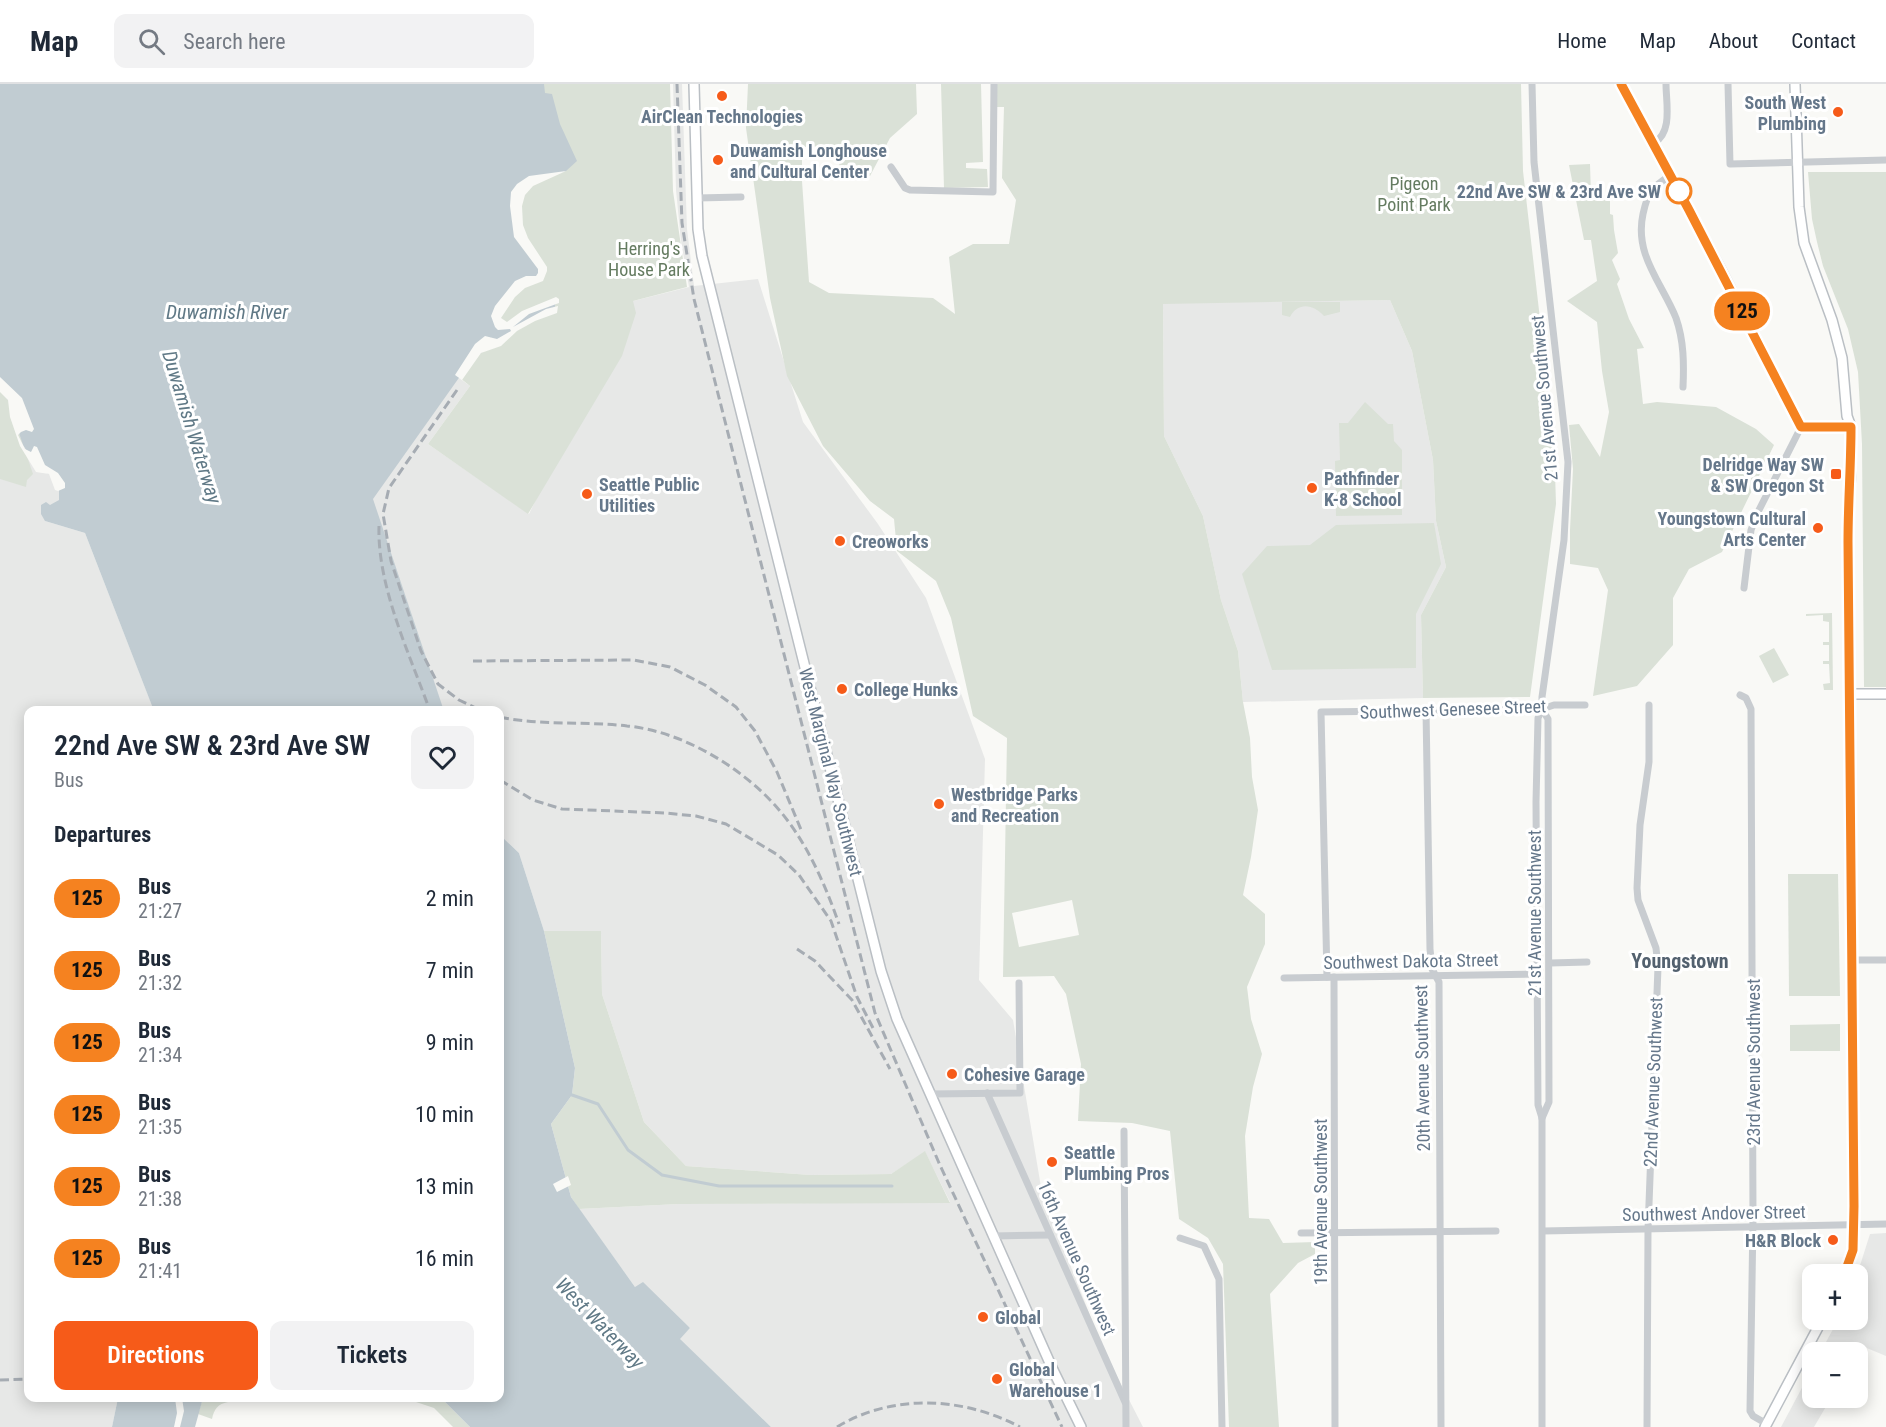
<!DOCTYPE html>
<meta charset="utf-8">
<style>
:root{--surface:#fff;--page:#f2f2f3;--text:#1f2937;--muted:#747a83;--line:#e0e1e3;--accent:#f65b19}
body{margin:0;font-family:"Roboto Condensed",sans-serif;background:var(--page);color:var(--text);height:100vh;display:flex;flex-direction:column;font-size:22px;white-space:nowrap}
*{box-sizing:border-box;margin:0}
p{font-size:20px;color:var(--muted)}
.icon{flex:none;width:33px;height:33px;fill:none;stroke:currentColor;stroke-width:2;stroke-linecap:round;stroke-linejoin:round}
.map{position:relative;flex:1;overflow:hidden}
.side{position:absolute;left:24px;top:622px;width:480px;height:696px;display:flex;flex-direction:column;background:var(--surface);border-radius:12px;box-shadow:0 3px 15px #0003}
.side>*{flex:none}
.badge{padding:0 12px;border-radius:20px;font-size:21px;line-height:39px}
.controls{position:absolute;left:1802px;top:1180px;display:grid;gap:12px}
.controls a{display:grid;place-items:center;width:66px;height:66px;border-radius:12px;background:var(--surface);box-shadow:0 3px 15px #0003;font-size:30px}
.map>.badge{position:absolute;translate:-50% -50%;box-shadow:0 0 0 3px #fff}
h2{padding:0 30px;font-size:22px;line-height:54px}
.round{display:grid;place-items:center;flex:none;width:63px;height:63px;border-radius:12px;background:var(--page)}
.headline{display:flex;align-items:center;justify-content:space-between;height:102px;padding:0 30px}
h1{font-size:28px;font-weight:600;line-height:45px}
.action{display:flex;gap:12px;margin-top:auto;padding:12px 30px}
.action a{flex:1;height:69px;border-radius:12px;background:var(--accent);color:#fff;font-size:24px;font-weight:600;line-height:69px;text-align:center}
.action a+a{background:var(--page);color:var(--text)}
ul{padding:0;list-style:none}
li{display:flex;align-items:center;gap:18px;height:72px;padding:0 30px}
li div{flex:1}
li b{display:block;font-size:22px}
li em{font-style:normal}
li .badge{min-width:66px;font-weight:700;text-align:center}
header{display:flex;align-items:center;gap:36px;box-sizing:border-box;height:84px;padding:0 30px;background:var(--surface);border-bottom:2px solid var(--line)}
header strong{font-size:28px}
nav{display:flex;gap:33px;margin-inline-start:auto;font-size:21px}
.search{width:420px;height:54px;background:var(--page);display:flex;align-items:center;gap:15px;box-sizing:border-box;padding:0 21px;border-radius:12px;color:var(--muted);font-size:22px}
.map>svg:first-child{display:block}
.built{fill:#e7e8e7}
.green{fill:#dae1d7;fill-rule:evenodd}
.water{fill:#c1ccd2}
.pier{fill:#f9f9f6}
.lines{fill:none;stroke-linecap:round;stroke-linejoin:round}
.stream{stroke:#c1ccd2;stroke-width:3}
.secondary-casing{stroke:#babfc4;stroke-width:12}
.street{stroke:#c8ccd0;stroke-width:7}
.secondary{stroke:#fff;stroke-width:9}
.rail{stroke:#a6acb3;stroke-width:3;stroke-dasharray:9 4.5;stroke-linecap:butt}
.line-casing{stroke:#fff;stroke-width:14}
.line{stroke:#f58220;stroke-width:9}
.poi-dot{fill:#f65b19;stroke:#fff;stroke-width:2}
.stop-dot{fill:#fff;stroke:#f58220;stroke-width:3}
.labels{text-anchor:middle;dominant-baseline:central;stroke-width:6;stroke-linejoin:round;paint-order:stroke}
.poi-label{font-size:18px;font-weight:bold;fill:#65778a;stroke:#fff;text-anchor:start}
.park-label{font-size:18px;fill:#647b60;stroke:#fff}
.stop-label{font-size:18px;font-weight:bold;fill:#65778a;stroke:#fff;text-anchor:end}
.street-label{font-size:18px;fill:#65778a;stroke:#fff}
.water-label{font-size:20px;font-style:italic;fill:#607986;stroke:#fff}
.neighbourhood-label{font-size:20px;font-weight:bold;fill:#53616f;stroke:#fff}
</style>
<header>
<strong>Map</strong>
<div class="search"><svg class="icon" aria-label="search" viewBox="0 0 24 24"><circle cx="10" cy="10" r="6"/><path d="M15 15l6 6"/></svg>Search here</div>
<nav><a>Home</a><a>Map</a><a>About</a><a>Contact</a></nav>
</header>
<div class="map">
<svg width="1886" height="1343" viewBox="0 0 1886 1343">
<rect width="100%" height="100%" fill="#f9f9f6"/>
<g class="built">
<polygon points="673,0 682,0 687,145 694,202 758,195 803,338 878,440 926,514 985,675 979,896 1013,936 1042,1109 1104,1267 1143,1343 771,1343 679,1255 690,1244 635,1203 579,1125 679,1120 950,1118 925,1068 891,1090 811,1091 686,1082 644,1038 602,910 601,847 544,847 519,769 500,751 500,627 407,627 342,437 451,288 470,302 428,360 529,430 633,217 689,203 681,157 676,106"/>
<polygon points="1390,216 1412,267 1433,376 1436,437 1446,483 1421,531 1423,614 1243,618 1238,567 1221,516 1203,432 1164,352 1163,219"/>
<polygon points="0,307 51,388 59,406 59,416 45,437 85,449 153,624 154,627 28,627 28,1314 118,1314 112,1343 0,1343"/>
<polygon points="1886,1149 1886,1272 1862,1262 1857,1270 1820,1269 1838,1236 1857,1236 1857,1191 1870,1150"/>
<polygon points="1812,1285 1812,1314 1831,1314 1814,1343 1781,1343"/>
</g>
<g class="green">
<polygon points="495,0 670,0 673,107 687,203 633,217 636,229 622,272 528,430 428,360 470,302 460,294 473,274 510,241 499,238 525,156"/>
<path d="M748 0H916L917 30 890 54 870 92H842L835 62 802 63V97L809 198 829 209 933 214 955 230 949 173 973 160H1009L1016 116 1002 94 1004 23H991V0H1521L1523 87 1554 357 1556 420 1530 613 1423 614 1421 531 1446 483 1436 437 1433 376 1412 267 1390 216 1163 220 1164 352 1203 432 1221 516 1238 567 1243 618 1250 654 1252 693 1258 726 1251 773 1243 811 1265 830V860L1247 903 1251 935 1262 970 1253 1003 1245 1052 1249 1134 1269 1135 1283 1159 1315 1158V1170L1298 1179 1270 1210 1279 1343H1229L1223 1180 1208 1154 1179 1135 1170 1047 1132 1039 1078 1037 1081 980 1066 910 1054 892 1003 893 1007 654 973 632 951 534 936 497 897 467 894 435 870 417 823 362 787 292 770 214 746 44ZM1072 816 1079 851 1019 863 1012 829Z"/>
<polygon points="941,0 981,0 983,78 966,79 966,84 987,85 988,103 944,104"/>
<polygon points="1590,80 1591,112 1610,111 1610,130 1613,131 1614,146 1618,169 1612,176 1620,195 1617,200 1629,235 1644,264 1637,265 1643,320 1657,318 1716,323 1756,345 1774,361 1722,468 1689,485 1673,514 1673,561 1637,602 1593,612 1608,506 1598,484 1570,480 1570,446 1573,385 1569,341 1579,340 1600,373 1609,328 1602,287 1597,238 1567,217 1597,197 1591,156 1584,156 1569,81"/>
<polygon points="1808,88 1886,88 1886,603 1864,603 1862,360 1858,288 1848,245 1823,182 1817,158 1812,135"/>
<path d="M1282 218H1340V228L1324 232C1313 220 1298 218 1290 233L1282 231Z"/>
<polygon points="0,307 8,316 33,390 27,396 26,403 0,395"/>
<polygon points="1365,318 1388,340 1393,340 1394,357 1402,366 1402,431 1336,432 1335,377 1340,376 1339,339 1348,339"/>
<polygon points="1434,439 1441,480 1416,530 1416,584 1272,586 1242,490 1267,462 1310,461 1336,441"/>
<polygon points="1832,529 1833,606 1824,606 1823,600 1830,599 1829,580 1823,580 1823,577 1829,577 1829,561 1823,561 1823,558 1829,558 1829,538 1823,537 1823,531 1806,532 1806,530"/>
<polygon points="1774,564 1789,591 1773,599 1759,572"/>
<polygon points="1788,790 1838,790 1840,912 1789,912"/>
<polygon points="544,847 601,847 602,910 644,1038 686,1082 811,1091 891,1090 925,1067 950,1119 679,1120 579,1125 571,1113 551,1040 572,1011 575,984"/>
<polygon points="1840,940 1840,967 1790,967 1790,941"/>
<path d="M203 1314H437L445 1318 470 1343H453L434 1324 407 1315 228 1318C218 1320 214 1325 212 1335L198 1330Z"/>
</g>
<g class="water">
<polygon points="0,0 544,0 545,9 552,10 560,40 577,77 566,87 531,99 523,109 520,141 545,190 524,201 498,234 508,241 523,229 556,216 554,228 545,229 473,274 373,415 444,627 154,627 85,449 45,437 41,430 41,421 46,418 50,421 59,416 59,406 54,392 39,386 23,361 8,316 0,307"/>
<polygon points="500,751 519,769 544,847 575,984 572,1011 551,1040 571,1113 635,1203 643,1198 690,1244 680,1255 771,1343 470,1343 445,1318 437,1314 500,1314"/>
<polygon points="118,1314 203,1314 195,1343 112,1343"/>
</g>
<g class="pier">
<polygon points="566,87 533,102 525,111 522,122 523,141 528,154 547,183 547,187 543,197 525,204 515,213 501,234 507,238 522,227 556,213 559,215 559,219 529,230 513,243 546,225 558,222 557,229 535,237 517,247 501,262 481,269 462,296 455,291 475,260 485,252 497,255 511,247 510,245 498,246 495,243 491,232 495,222 515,197 526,192 536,192 538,189 538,185 514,153 510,122 511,108 517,100 529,92"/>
<polygon points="0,293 22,314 34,345 32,348 26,346 21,348 18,351 25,365 31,368 34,362 37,363 45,381 58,389 65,399 65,404 58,407 55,406 49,390 36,388 20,362 10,333 8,316 0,308"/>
<polygon points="568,1092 571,1101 557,1108 553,1100"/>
<polygon points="175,1314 182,1314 184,1327 180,1343 174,1343 177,1329"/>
</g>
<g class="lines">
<polyline class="stream" points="572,1011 598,1020 628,1066 662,1091 719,1102 892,1102"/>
<g class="secondary-casing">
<g id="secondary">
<polyline points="694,0 698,145 702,172 881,887 897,935 1053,1286 1081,1343"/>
<polyline points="1621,0 1720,184 1801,343 1851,343"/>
<polyline points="1795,0 1799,123 1804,159 1832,236 1842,274 1847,332 1851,343 1851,391 1848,416 1854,1122 1853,1166 1844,1191"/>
<polyline points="1849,610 1886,610"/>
<polyline points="1765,1343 1822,1236"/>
</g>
</g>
<g class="street">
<polyline points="1532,0 1534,78 1568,378 1564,456 1542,613 1542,625 1538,634 1536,718 1538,1021 1542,1034 1542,1343"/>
<polyline points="1728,0 1730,80 1886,76"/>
<path d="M1654 59C1673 48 1666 19 1666 0"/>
<polyline points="891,83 905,104 910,106 993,108 994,0"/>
<path d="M1671 91C1651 104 1648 107 1643 130 1634 171 1662 199 1676 234 1684 257 1684 280 1683 303"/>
<polyline points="697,114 741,113"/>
<polyline points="1744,504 1751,446 1758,428 1801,343"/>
<polyline points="1740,611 1746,614 1751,625 1753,1134 1750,1327 1753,1332 1767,1340"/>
<polyline points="1542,625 1548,635 1549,1018 1542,1034"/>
<polyline points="1426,626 1430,865 1432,885 1439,898 1441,1343"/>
<polyline points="1853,876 1886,876"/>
<polyline points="1550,879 1587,878"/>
<polyline points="1327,893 1321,628 1542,625 1554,621 1585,621"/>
<polyline points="1334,893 1335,1343"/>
<polyline points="1284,894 1538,890"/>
<polyline points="987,1009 1125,1318"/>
<polyline points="930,1010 1020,1009 1019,899"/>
<polyline points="1124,1047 1126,1343"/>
<polyline points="1543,1147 1886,1140"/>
<polyline points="1301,1149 1496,1147"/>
<polyline points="993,1152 1050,1151"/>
<polyline points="1180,1154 1204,1162 1219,1195 1222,1343"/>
<polyline points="1647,1343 1648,1146 1658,883 1656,864 1638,816 1637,804 1640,741 1649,678 1649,621"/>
</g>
<use href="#secondary" class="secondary"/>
<g class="rail">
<polyline points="677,0 682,139 694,215 875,929 939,1079 1062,1343"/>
<polyline points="457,306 389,404 383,430 391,477 421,567 438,600 459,616 482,627"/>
<path d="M379 442C377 502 410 571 430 627"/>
<polyline points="473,577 634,576 670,583 705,601 736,623 755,647 777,688 802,748"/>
<path d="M500 633C542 642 584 637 627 642 682 647 744 684 780 727 807 759 825 800 839 840"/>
<polyline points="500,696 533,716 562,725 665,729 696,732 726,740 778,771 799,791 831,837 857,913 873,944"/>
<polyline points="797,865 815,877 852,916 890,985"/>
<polyline points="0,1296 28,1295"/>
<path d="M837 1343C893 1309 964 1313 1020 1343"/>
</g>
</g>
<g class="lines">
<g class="line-casing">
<path id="line" d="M1621 0 1689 126 1801 343H1851C1851 381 1848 419 1848 458L1854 1122 1853 1166 1844 1191"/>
</g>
<use href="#line" class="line"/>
</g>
<g class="poi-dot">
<circle cx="722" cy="12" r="6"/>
<circle cx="1838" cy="28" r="6"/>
<circle cx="718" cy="76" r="6"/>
<rect x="1830" y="384" width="12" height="12" rx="3"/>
<circle cx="1312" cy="404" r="6"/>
<circle cx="587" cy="410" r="6"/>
<circle cx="1818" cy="444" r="6"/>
<circle cx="840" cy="457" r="6"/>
<circle cx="842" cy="605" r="6"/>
<circle cx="939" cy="720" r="6"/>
<circle cx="952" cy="990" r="6"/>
<circle cx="1052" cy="1078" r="6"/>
<circle cx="1833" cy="1156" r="6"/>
<circle cx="983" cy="1233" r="6"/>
<circle cx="997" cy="1295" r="6"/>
</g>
<circle class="stop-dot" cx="1679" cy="107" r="12"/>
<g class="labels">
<g class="poi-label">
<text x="1826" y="18" text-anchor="end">South West<tspan x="1826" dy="21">Plumbing</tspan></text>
<text x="722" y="32" text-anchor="middle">AirClean Technologies</text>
<text x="730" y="66">Duwamish Longhouse<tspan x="730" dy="21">and Cultural Center</tspan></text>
<text x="1824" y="380" text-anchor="end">Delridge Way SW<tspan x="1824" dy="21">&amp; SW Oregon St</tspan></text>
<text x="1324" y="394">Pathfinder<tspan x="1324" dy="21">K-8 School</tspan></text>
<text x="599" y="400">Seattle Public<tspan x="599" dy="21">Utilities</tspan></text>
<text x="1806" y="434" text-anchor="end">Youngstown Cultural<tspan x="1806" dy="21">Arts Center</tspan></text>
<text x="852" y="457">Creoworks</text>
<text x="854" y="605">College Hunks</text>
<text x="951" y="710">Westbridge Parks<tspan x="951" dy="21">and Recreation</tspan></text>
<text x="964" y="990">Cohesive Garage</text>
<text x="1064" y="1068">Seattle<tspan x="1064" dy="21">Plumbing Pros</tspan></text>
<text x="1821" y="1156" text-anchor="end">H&amp;R Block</text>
<text x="995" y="1233">Global</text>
<text x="1009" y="1285">Global<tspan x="1009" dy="21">Warehouse 1</tspan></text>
</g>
<g class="park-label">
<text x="1414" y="99">Pigeon<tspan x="1414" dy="21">Point Park</tspan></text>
<text x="649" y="164">Herring's<tspan x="649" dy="21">House Park</tspan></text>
</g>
<g class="stop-label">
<text x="1661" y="107">22nd Ave SW &amp; 23rd Ave SW</text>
</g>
<g class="street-label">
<text transform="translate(1544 314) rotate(-95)">21st Avenue Southwest</text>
<text transform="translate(1453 625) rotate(-2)">Southwest Genesee Street</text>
<text transform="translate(831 688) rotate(76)">West Marginal Way Southwest</text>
<text transform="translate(1534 829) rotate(-90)">21st Avenue Southwest</text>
<text transform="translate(1411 877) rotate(-1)">Southwest Dakota Street</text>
<text transform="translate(1753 978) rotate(-90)">23rd Avenue Southwest</text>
<text transform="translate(1422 984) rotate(-91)">20th Avenue Southwest</text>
<text transform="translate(1653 998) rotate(-88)">22nd Avenue Southwest</text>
<text transform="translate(1320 1118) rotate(-90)">19th Avenue Southwest</text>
<text transform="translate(1714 1129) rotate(-1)">Southwest Andover Street</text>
<text transform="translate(1077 1174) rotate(66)">16th Avenue Southwest</text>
</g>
<g class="water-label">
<text x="227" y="228">Duwamish River</text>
<text transform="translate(192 343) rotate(73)">Duwamish Waterway</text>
<text transform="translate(600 1239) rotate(46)">West Waterway</text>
</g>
<g class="neighbourhood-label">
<text x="1680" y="877">Youngstown</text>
</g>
</g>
</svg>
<div class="controls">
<a>+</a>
<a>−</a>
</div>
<b class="badge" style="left:1742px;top:227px;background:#f58220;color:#111">125</b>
<section class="side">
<div class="headline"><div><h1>22nd Ave SW &amp; 23rd Ave SW</h1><p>Bus</p></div><a class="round"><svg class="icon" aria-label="heart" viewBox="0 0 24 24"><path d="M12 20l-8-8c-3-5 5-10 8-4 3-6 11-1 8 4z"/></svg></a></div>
<h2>Departures</h2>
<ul>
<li><span class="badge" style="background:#f58220;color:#111">125</span><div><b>Bus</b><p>21:27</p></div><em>2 min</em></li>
<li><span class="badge" style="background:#f58220;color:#111">125</span><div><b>Bus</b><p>21:32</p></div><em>7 min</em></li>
<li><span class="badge" style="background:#f58220;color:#111">125</span><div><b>Bus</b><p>21:34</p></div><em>9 min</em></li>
<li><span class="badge" style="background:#f58220;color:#111">125</span><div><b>Bus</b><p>21:35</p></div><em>10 min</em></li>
<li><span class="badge" style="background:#f58220;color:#111">125</span><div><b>Bus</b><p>21:38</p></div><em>13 min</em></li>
<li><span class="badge" style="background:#f58220;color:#111">125</span><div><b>Bus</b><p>21:41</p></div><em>16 min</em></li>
</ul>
<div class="action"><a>Directions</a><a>Tickets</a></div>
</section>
</div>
